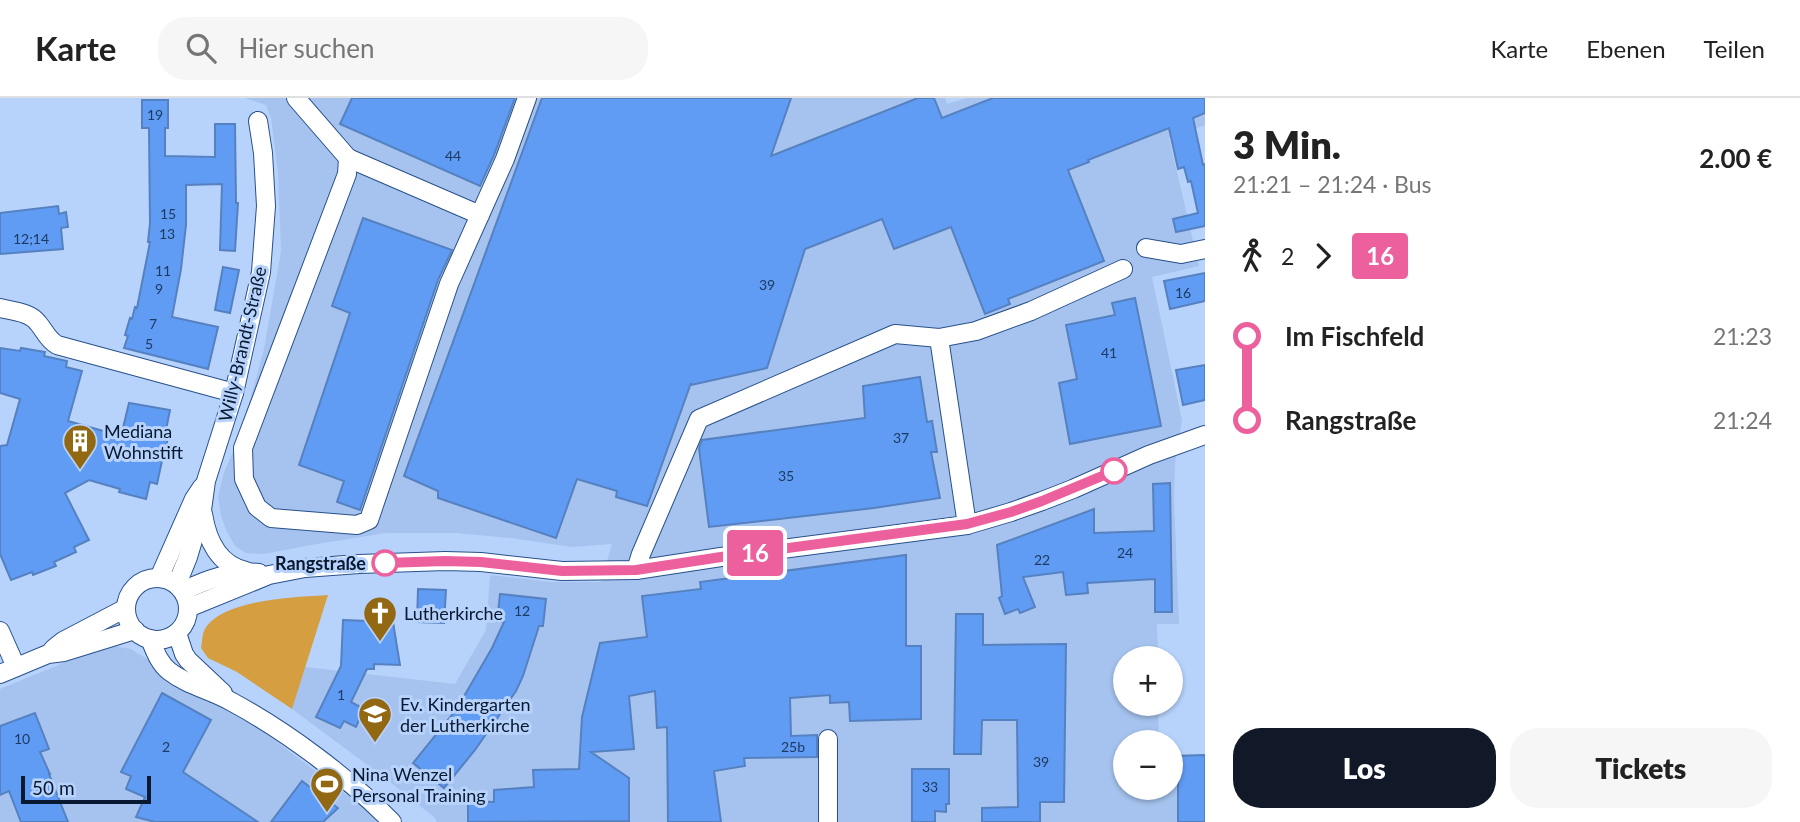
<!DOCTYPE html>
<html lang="de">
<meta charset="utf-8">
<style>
:root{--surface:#fff;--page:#f6f6f6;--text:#222;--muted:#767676;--line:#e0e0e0;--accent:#111827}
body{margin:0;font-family:Lato,sans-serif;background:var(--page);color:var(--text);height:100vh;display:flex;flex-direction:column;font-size:26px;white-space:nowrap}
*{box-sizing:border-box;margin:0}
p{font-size:23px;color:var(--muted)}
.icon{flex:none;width:38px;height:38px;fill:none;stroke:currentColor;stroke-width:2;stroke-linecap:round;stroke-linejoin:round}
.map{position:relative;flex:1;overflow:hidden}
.details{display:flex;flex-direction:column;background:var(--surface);width:595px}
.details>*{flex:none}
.badge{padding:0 14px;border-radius:5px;font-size:24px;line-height:46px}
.controls{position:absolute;left:1113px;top:548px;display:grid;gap:14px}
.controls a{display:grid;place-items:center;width:70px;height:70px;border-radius:50%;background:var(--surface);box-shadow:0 2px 5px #0004;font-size:35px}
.scale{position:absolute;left:21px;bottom:18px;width:130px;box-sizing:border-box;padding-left:7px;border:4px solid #081931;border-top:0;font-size:19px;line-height:24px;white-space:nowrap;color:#081931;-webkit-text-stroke:5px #b7d3fc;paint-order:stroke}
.map>.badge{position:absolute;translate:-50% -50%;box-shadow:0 0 0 4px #fff}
.legs{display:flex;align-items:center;gap:10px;height:77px;padding:0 28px;font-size:23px}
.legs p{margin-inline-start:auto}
.headline{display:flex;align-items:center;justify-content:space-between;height:119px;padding:0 28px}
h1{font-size:38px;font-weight:800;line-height:52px}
.primary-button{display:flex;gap:14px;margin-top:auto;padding:14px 28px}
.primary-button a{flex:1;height:80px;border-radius:28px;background:var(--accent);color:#fff;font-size:28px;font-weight:800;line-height:80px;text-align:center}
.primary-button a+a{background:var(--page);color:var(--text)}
ul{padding:0 28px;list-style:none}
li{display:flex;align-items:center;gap:24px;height:84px;font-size:26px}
li i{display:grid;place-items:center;width:10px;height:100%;margin:0 9px;background:currentColor}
li i::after{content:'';width:18px;height:18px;margin:-9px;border:5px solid;border-radius:50%;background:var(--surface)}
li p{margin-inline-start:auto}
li:first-child i{background:linear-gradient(#0000 50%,currentColor 0)}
li:last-child i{background:linear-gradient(currentColor 50%,#0000 0)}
header{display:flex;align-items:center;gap:42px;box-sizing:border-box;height:98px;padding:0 35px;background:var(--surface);border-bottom:2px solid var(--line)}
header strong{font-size:33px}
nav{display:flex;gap:38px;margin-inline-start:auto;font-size:24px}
.search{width:490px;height:63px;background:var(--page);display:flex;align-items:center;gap:18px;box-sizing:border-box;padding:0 24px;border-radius:28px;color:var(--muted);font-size:26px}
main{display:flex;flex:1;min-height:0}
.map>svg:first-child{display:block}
.built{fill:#a5c3ee}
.green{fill:#d49e41}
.building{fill:#609cf3;stroke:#5681c0;stroke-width:2}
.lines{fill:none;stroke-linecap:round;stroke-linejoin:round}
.minor-casing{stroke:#28508b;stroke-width:20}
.minor{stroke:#fff;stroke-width:18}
.line-1-casing{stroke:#fff;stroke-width:16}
.line-1{stroke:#ec609e;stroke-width:10}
.stop-1-dot{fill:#fff;stroke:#ec609e;stroke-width:3.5}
.labels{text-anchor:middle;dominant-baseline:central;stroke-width:6;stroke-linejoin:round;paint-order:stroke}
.number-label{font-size:14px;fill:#1e3a62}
.street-label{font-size:18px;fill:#081931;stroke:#b7d3fc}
.poi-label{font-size:18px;fill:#081931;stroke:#b7d3fc;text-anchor:start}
.stop-label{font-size:18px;font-weight:bold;fill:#081931;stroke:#b7d3fc;text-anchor:end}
</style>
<header>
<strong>Karte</strong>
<div class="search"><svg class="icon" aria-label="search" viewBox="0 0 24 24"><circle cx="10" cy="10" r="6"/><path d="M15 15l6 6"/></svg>Hier suchen</div>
<nav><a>Karte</a><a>Ebenen</a><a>Teilen</a></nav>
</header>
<main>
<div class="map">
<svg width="1205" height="724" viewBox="0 0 1205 724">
<rect width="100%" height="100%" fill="#b7d3fc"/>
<g class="built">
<polygon points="245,0 945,0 947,6 967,0 1205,0 1205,27 1169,40 1199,168 1152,179 1182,322 1175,366 1174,401 1179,526 1157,526 1158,560 1125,560 1125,606 1158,606 1159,644 1125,644 1125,690 1171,690 1171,656 1205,656 1205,724 437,724 434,719 385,680 292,611 305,569 455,586 486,532 490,477 552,484 601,484 612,446 572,449 511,440 456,435 386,435 311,447 264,456 246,455 235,448 227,434 221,418 218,399 224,374 241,336 264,251 281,153 278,75 271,20 266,7"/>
<polygon points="107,547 131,551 264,634 371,715 379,724 0,724 0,591"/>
</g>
<path class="green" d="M328 497 292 611 237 574 208 560 201 550C202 545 202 538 204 533 219 501 297 499 328 497Z"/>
<g class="building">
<polygon points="352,0 515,0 494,57 480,88 340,26"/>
<polygon points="542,0 791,0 771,58 918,0 934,0 942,20 993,0 1205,0 1205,15 1193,20 1203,67 1205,66 1205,128 1176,134 1173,121 1198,115 1191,83 1188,84 1184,69 1178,71 1169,30 1088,62 1089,64 1068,72 1104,163 1008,201 1010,206 985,216 951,129 894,151 882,121 805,151 767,270 691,287 691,285 647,408 616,399 617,393 577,381 556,440 438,400 438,393 404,378"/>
<polygon points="142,2 168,2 168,30 165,30 165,58 215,59 215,26 235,26 236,105 238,105 235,153 220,152 222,86 186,87 186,127 181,171 172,219 218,229 208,271 124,250 128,238 125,237 130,220 132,221 135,209 137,210 150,144 148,144 150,125 149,30 142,30"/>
<polygon points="58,108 59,116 66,114 68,129 61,130 63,151 0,156 0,115"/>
<polygon points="363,120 452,152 438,182 360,412 337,404 344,383 299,367 350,215 332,208"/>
<polygon points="223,169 239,172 230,215 215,212"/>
<polygon points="1205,175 1205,203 1170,211 1164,183"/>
<polygon points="1135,200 1161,328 1070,346 1059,285 1077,281 1066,227 1115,217 1112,205"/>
<polygon points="0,250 20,253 21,250 45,254 44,258 67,263 66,269 82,273 68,323 121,338 129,305 170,312 165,337 168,338 164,363 162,363 157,386 150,384 146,401 119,394 120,391 89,382 65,395 89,442 74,449 76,454 54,464 56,468 33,477 32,474 11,482 0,456 0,348 7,347 20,301 0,295"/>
<polygon points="1205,267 1205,302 1183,307 1176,272"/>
<polygon points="920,279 927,324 932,323 937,354 931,354 940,400 874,410 709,429 699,350 702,342 865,320 863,288"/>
<polygon points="1170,385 1172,514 1155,514 1155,481 1087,485 1088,495 1066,497 1063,474 1023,479 1035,509 1020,515 1018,511 1005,516 999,500 1002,498 997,447 1094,411 1094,435 1154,433 1153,386"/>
<polygon points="906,457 906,548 921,548 921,621 850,623 849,604 830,605 830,597 790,600 791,638 817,637 817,659 744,660 745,668 714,673 721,724 668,724 667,629 657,630 655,593 629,598 634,651 591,654 629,680 629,723 468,724 468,703 494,704 494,692 534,689 533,672 579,671 582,619 600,545 647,539 642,498 701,491 700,484"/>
<polygon points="418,491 446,492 444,525 417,524"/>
<polygon points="500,496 546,501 543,528 539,528 523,578 516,593 475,652 444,690 413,665 456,612 492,550 504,524 497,524"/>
<polygon points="956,516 983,516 983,547 1066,546 1064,704 1040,704 1040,724 982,724 982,710 1018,709 1017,622 982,622 981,656 954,656"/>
<polygon points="343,522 393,524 400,567 374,566 374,571 367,571 351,604 364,611 356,629 344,623 340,630 316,619 341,568"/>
<polygon points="162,595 211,622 183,674 258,724 155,724 136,719 145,699 126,691 131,678 121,674"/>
<polygon points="35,615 49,651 40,654 50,676 49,676 68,724 21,724 9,693 0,697 0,628"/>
<polygon points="1205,657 1205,724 1178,724 1178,658"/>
<polygon points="912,671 949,671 949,706 946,706 946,714 935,713 935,724 912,724"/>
<polygon points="302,683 338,710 323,724 271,724"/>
</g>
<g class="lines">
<g class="minor-casing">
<g id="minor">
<polyline points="296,0 348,60 347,76 243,350 244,381 257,409 271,420 357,427 369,422 449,186 505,61 527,0"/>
<polyline points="348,60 480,117"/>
<polyline points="1146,150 1181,156 1205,151"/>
<path d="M0 210C12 213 30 214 38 225 45 233 47 241 57 247L234 295"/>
<polyline points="939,240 967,427"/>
<path d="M203 416C207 441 218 467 246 473"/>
<polyline points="636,472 641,456 699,321 895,236 939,240 976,233 1031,213 1123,171"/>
<polyline points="159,480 194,401 202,389"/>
<circle cx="157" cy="511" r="31"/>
<polyline points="177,486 188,459 202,412 206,383 234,295 261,174 266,108 263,55 258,23"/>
<path d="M183 493C206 482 232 472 259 475"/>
<polyline points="188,510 269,477 305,470 359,466 445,463 481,464 562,473 636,472 721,459 967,427 1011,414 1042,403 1073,391 1149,357 1205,337"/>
<polyline points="0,533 16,569"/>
<polyline points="177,535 184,556 188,562 223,595"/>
<path d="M150 541C155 553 159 565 169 573 188 588 212 592 232 604 286 633 349 680 392 724"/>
<polyline points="53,551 63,543 126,510"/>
<polyline points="0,576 48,556 64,554 135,532"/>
<polyline points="828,641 828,724"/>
</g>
</g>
<use href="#minor" class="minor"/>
</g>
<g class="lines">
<g class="line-1-casing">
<polyline id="line-1" points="385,465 445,463 481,464 562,473 636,472 721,459 967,426 1011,414 1042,403 1114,373"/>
</g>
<use href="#line-1" class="line-1"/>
</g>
<defs>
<g id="building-pin" transform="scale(1.75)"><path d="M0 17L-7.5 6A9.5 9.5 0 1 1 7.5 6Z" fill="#936812" stroke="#b7d3fc"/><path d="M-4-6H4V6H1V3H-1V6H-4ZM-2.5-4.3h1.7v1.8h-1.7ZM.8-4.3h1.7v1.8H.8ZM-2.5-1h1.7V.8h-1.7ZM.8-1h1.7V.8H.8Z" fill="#fff"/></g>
<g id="church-pin" transform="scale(1.75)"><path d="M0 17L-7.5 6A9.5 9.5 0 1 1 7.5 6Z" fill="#936812" stroke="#b7d3fc"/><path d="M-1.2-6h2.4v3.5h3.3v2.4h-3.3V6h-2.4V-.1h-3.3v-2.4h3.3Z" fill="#fff"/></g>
<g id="school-pin" transform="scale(1.75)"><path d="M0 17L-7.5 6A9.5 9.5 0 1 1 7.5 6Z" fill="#936812" stroke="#b7d3fc"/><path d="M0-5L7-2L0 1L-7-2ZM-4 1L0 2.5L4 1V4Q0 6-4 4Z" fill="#fff"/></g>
<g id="stadium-pin" transform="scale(1.75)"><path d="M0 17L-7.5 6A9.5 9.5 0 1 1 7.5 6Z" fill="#936812" stroke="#b7d3fc"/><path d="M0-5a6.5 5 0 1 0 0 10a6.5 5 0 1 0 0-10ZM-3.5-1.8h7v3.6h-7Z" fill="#fff"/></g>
</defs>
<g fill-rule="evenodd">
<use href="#building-pin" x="80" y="343"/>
<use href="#church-pin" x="380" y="515"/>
<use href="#school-pin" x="375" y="616"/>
<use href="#stadium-pin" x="327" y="686"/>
</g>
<g class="stop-1-dot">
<circle cx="1114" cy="373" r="12"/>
<circle cx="385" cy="465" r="12"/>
</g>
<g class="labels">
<g class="number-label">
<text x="155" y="16">19</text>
<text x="453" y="57">44</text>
<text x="168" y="115">15</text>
<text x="167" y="135">13</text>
<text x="31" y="140">12;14</text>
<text x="163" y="172">11</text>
<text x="767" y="186">39</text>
<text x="159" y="190">9</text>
<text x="1183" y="194">16</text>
<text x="153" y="225">7</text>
<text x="149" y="245">5</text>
<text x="1109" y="254">41</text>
<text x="901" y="339">37</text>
<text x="786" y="377">35</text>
<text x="1125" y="454">24</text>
<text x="1042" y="461">22</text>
<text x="522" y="512">12</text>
<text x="341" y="596">1</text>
<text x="22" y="640">10</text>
<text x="166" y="648">2</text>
<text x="793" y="648">25b</text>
<text x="1041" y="663">39</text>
<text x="930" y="688">33</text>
</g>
<g class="street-label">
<text transform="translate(242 246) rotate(-77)">Willy-Brandt-Straße</text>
</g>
<g class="poi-label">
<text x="104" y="333">Mediana<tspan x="104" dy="21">Wohnstift</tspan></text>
<text x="404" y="515">Lutherkirche</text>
<text x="400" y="606">Ev. Kindergarten<tspan x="400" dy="21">der Lutherkirche</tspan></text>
<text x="352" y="676">Nina Wenzel<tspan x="352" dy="21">Personal Training</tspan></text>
</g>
<g class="stop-label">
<text x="366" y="465">Rangstraße</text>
</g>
</g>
</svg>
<div class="controls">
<a>+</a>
<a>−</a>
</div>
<div class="scale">50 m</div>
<b class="badge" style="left:755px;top:455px;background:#ec609e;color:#fff">16</b>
</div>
<section class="details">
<div class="headline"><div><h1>3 Min.</h1><p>21:21 – 21:24 · Bus</p></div><b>2.00 €</b></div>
<div class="legs"><svg class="icon" aria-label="walk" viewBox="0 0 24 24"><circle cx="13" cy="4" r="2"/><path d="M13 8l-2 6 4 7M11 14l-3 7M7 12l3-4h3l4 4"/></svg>2<svg class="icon" aria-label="forward" viewBox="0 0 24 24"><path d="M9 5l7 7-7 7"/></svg><b class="badge" style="background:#ec609e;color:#fff">16</b></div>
<ul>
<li><i style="color:#ec609e"></i><b>Im Fischfeld</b><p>21:23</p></li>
<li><i style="color:#ec609e"></i><b>Rangstraße</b><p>21:24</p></li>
</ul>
<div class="primary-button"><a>Los</a><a>Tickets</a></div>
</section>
</main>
